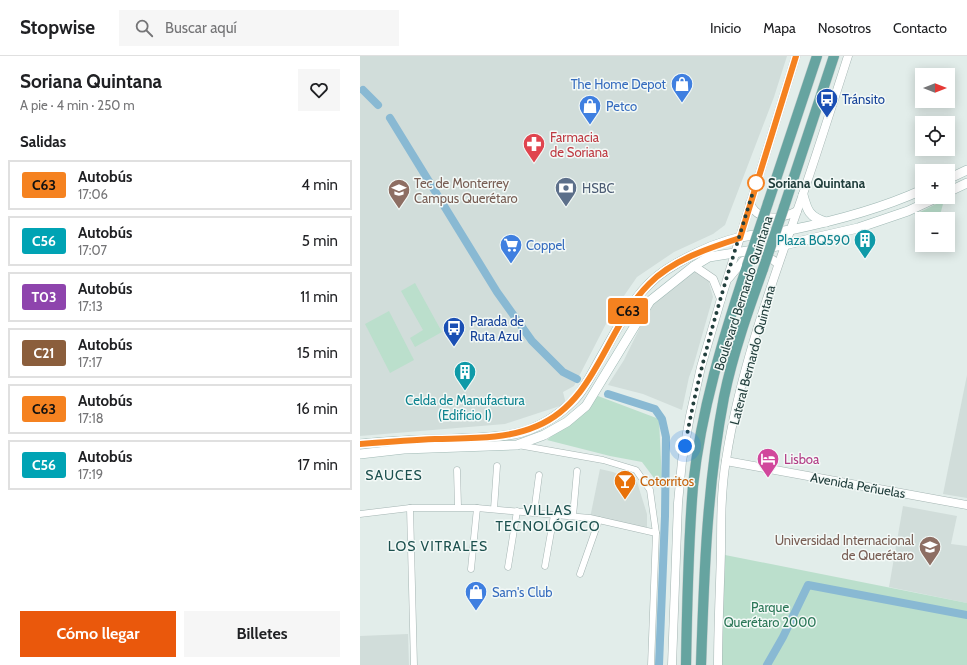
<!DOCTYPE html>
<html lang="es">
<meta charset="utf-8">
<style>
:root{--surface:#fff;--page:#f6f6f6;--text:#202124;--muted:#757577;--line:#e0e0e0;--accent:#ea580c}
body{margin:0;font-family:Cabin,sans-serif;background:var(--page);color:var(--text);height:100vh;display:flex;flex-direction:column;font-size:15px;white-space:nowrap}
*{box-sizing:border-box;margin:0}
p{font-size:13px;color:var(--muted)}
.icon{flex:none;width:22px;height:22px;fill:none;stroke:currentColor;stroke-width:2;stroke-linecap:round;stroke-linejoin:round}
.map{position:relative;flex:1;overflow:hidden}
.sheet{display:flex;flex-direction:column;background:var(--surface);width:360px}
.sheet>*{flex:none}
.badge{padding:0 8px;border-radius:3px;font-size:14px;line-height:26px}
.needle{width:26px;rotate:90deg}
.buttons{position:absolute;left:555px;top:12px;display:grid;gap:8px}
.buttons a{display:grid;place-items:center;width:40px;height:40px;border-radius:0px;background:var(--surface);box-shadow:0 2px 10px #0003;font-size:20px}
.you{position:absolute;width:20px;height:20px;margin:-10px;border:3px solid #fff;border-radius:50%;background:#1a73e8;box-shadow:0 0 0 6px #1a73e833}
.map>.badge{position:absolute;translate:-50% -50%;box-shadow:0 0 0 2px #fff}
h2{padding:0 20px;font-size:15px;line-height:36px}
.round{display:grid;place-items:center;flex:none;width:42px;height:42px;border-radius:0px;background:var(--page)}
.summary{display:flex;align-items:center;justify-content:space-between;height:68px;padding:0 20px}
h1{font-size:19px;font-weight:800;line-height:30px}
.cta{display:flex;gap:8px;margin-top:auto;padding:8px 20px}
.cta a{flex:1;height:46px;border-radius:0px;background:var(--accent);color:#fff;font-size:16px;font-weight:800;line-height:46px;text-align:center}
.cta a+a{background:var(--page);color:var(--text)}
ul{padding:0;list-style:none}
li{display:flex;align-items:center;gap:12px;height:50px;margin:0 8px 6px;padding:0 12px;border:2px solid var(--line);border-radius:0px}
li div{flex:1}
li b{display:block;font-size:15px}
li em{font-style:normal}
li .badge{min-width:44px;font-weight:700;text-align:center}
header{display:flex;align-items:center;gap:24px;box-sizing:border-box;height:56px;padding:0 20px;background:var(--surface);border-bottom:1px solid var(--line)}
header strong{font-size:19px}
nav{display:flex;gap:22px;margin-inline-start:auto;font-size:14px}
.search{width:280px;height:36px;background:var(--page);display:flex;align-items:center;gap:10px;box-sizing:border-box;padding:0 14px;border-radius:0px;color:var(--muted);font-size:15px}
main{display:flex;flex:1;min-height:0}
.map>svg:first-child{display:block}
.built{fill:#d1ddda}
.green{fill:#bbdfcc}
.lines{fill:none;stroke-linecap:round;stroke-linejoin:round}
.canal{stroke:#89b9d3;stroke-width:8}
.minor-casing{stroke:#a5b5b3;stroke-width:7}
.tertiary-casing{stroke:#a5b5b3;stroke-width:9}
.secondary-casing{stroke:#a0b9b5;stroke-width:10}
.primary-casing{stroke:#c1c9c9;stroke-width:11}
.minor{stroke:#fff;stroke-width:6}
.tertiary{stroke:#fff;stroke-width:8}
.secondary{stroke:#fff;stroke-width:9}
.primary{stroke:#66a4a0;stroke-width:10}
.primary-bridge-casing{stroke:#c1c9c9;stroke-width:11;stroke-linecap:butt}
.primary-bridge{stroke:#66a4a0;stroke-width:10}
.line-casing{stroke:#fff;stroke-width:9}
.line{stroke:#f58220;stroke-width:6}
.walk{stroke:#223f3d;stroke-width:4;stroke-dasharray:0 7.2}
.stop-dot{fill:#fff;stroke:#f58220;stroke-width:2}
.labels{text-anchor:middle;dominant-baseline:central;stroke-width:3;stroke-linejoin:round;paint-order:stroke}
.shop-label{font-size:13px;fill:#366cbe;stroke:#f3f9f7;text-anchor:start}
.transit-label{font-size:13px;fill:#164399;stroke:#f3f9f7;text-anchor:start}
.health-label{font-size:13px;fill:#be3a42;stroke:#f3f9f7;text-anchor:start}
.education-label{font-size:13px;fill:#785e54;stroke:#f3f9f7;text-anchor:start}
.stop-label{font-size:13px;font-weight:bold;fill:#223f3d;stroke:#f3f9f7;text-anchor:start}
.service-label{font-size:13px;fill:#4e5e75;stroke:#f3f9f7;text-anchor:start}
.culture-label{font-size:13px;fill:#0d838f;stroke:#f3f9f7;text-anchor:end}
.street-label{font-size:13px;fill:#223f3d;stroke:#f3f9f7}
.hotel-label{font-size:13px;fill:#b23c85;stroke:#f3f9f7;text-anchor:start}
.food-label{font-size:13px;fill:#c56008;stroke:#f3f9f7;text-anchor:start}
.park-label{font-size:13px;fill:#2b7757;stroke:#f3f9f7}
.neighbourhood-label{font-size:14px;letter-spacing:1px;fill:#1d514f;stroke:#f3f9f7}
</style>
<header>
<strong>Stopwise</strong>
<div class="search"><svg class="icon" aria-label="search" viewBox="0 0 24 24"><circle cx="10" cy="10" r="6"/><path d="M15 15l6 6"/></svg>Buscar aquí</div>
<nav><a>Inicio</a><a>Mapa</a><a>Nosotros</a><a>Contacto</a></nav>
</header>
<main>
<section class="sheet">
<div class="summary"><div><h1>Soriana Quintana</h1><p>A pie · 4 min · 250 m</p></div><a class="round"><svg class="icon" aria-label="heart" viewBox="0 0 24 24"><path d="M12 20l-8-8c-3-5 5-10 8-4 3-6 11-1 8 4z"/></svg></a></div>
<h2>Salidas</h2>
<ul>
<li><span class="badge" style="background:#f58220;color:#111">C63</span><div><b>Autobús</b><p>17:06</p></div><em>4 min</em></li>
<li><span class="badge" style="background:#00a3b4;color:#fff">C56</span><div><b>Autobús</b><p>17:07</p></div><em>5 min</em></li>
<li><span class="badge" style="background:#8e44ad;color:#fff">T03</span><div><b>Autobús</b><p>17:13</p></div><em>11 min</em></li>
<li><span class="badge" style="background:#8b5e3c;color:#fff">C21</span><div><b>Autobús</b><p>17:17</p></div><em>15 min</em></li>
<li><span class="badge" style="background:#f58220;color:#111">C63</span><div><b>Autobús</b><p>17:18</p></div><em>16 min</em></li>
<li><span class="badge" style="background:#00a3b4;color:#fff">C56</span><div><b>Autobús</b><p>17:19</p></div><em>17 min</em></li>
</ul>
<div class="cta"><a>Cómo llegar</a><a>Billetes</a></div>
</section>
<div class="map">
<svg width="607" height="609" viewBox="0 0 607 609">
<rect width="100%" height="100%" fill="#e2edea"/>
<g class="built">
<polygon points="0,0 427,0 414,41 365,169 353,178 314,196 277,221 250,260 214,330 203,336 206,348 145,368 0,380"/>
<polygon points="335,215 348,223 353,241 333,311 329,321 322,354 283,338 248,329 264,304 293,245 319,223"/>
<polygon points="607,319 607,442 583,438"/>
<polygon points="240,413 253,416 277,426 287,458 287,475 230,462"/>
<polygon points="543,450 597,460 591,488 607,490 607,547 529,531"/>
<polygon points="48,578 49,609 0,609 0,580"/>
</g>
<g class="green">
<polygon points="584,144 579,163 564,163 554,159"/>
<polygon points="55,227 82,276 55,291 50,282 63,274 41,235"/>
<polygon points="29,255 54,304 30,317 5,268"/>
<polygon points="238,340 299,363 302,426 297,426 282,406 250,400 187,384"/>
<polygon points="360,498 607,547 607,609 358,609"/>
</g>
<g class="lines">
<g class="canal">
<polyline points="3,34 18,49"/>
<polyline points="30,62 137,236 172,285 203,316 217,323"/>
<polyline points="248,338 295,353 302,363 306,381 305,460 299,609"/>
<polyline points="407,609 423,581 448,529 607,559"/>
</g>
<g class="minor-casing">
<g id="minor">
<polyline points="158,389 243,404 276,414 290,434 296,477 291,609"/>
<polyline points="97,414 98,451"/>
<polyline points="50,452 54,609"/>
<polyline points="134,453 137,410"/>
<polyline points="174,457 179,419"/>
<polyline points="0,458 50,452 117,452 230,462 296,477"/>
<polyline points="213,460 217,415"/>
<polyline points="185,510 194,459"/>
<polyline points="148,511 157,455"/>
<polyline points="111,513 117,452"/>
<polyline points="220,518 239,464"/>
</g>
</g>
<g class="tertiary-casing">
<g id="tertiary">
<path d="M390 147C391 150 393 153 395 155 406 166 426 161 437 155"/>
<polyline points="334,210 353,223 361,243"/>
<polyline points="369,222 383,205 397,202 407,201 413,204 418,208"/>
<polyline points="366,405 607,449"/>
<polyline points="312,609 318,447 322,405 330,360 341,311 361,243 436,0"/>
<path d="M358 609C358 571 360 533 361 495 361 465 361 434 366 404 380 313 412 227 442 141 458 94 473 47 488 0"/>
</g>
</g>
<g class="secondary-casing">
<g id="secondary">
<polyline points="588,123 607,114"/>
<polyline points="588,136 607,127"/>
<path d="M443 139C447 154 449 161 466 166"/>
<path d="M0 388C30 385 59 384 89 383 110 382 133 382 154 378 176 374 198 360 214 344 225 333 232 317 240 303 259 271 274 235 306 214 328 200 355 187 381 181 397 178 414 177 430 174 475 165 520 153 562 134"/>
<polyline points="0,398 44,393 157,389 184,379 207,366 226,350 290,245 334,210 349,201 424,189 498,172 548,155 578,141"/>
</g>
</g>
<g class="primary-casing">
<g id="primary">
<polyline points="408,147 457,0"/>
<polyline points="424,151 474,0"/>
<path d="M326 609C327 549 328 490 333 430 341 354 363 282 387 210"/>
<path d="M341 609C344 519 347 429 364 341 373 297 388 255 403 213"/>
</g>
</g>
<use href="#minor" class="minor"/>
<use href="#tertiary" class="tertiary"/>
<use href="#secondary" class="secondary"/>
<use href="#primary" class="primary"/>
<g class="primary-bridge-casing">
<g id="primary-bridge">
<polyline points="387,210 408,147"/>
<polyline points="403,213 424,151"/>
</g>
</g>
<use href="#primary-bridge" class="primary-bridge"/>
</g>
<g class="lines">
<g class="line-casing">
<path id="line" d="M0 388C25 386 50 384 75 383 109 382 145 384 177 370 237 345 246 271 289 228 312 204 349 192 380 182L436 0"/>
</g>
<use href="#line" class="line"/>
<path class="walk" d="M325 390C341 299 370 211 397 123L396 127"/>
</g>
<defs>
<g id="shop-pin" transform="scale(1.15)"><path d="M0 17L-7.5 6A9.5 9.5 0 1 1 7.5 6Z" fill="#3f7fe0" stroke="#f3f9f7"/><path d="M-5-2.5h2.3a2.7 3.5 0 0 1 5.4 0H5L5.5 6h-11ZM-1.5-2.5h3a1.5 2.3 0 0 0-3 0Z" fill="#fff"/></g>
<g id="bus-pin" transform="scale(1.15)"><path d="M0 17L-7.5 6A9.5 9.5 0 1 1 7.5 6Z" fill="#1a4fb4" stroke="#f3f9f7"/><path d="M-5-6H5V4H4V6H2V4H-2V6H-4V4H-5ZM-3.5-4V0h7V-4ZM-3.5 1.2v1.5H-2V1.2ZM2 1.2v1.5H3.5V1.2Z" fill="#fff"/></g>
<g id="pharmacy-pin" transform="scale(1.15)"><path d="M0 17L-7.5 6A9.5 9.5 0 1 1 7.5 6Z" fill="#e0444e" stroke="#f3f9f7"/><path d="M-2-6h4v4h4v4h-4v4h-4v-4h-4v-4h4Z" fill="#fff"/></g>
<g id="bank-pin" transform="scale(1.15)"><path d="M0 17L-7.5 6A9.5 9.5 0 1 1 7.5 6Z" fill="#5c6f8a" stroke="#f3f9f7"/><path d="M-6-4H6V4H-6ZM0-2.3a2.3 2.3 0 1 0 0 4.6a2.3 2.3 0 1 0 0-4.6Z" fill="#fff"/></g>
<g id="university-pin" transform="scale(1.15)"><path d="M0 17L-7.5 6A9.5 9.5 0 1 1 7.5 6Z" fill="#8d6e63" stroke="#f3f9f7"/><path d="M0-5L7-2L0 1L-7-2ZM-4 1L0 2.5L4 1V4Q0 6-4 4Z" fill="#fff"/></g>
<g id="building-pin" transform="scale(1.15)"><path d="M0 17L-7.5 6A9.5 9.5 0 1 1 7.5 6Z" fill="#0f9aa8" stroke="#f3f9f7"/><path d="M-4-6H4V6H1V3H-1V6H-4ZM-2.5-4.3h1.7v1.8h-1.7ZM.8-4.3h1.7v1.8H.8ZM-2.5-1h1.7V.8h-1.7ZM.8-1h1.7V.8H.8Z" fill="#fff"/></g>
<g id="supermarket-pin" transform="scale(1.15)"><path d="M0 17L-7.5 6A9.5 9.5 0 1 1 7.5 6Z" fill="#3f7fe0" stroke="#f3f9f7"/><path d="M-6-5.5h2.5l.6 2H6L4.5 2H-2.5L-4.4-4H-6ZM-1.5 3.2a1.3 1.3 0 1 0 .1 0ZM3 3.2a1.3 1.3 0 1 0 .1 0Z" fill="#fff"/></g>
<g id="hotel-pin" transform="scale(1.15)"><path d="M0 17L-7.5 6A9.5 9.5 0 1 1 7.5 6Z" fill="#d1479c" stroke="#f3f9f7"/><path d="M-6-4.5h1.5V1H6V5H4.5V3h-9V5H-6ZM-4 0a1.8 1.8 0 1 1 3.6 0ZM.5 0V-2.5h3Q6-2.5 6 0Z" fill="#fff"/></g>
<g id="bar-pin" transform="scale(1.15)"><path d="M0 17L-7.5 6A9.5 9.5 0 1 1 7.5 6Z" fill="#e8710a" stroke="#f3f9f7"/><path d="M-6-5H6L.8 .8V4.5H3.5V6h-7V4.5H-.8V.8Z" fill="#fff"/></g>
</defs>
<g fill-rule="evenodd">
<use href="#shop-pin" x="322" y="28"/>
<use href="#bus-pin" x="467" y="43"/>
<use href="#shop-pin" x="230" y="50"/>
<use href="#pharmacy-pin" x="174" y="88"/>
<use href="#bank-pin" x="206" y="132"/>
<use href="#university-pin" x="39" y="134"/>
<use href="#building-pin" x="505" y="184"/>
<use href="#supermarket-pin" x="151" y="189"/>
<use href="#bus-pin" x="94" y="272"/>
<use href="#building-pin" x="105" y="316"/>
<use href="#hotel-pin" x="408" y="403"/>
<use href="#bar-pin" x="265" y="425"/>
<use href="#university-pin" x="570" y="491"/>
<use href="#shop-pin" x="116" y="536"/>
</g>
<circle class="stop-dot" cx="396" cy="127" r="8"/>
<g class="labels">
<g class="shop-label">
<text x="306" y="28" text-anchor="end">The Home Depot</text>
<text x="246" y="50">Petco</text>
<text x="166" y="189">Coppel</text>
<text x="132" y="536">Sam's Club</text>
</g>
<g class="transit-label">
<text x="482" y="43">Tránsito</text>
<text x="110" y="265">Parada de<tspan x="110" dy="15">Ruta Azul</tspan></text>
</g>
<g class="health-label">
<text x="190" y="81">Farmacia<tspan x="190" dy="15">de Soriana</tspan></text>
</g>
<g class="education-label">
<text x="54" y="127">Tec de Monterrey<tspan x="54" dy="15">Campus Querétaro</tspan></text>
<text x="554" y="484" text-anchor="end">Universidad Internacional<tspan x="554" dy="15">de Querétaro</tspan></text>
</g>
<g class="stop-label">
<text x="408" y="127">Soriana Quintana</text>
</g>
<g class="service-label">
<text x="222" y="132">HSBC</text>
</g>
<g class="culture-label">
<text x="490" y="184">Plaza BQ590</text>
<text x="105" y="344" text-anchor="middle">Celda de Manufactura<tspan x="105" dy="15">(Edificio I)</tspan></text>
</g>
<g class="street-label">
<text transform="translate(383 237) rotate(-72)">Boulevard Bernardo Quintana</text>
<text transform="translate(392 299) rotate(-75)">Lateral Bernardo Quintana</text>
<text transform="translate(498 429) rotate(10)">Avenida Peñuelas</text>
</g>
<g class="hotel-label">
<text x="424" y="403">Lisboa</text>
</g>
<g class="food-label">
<text x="280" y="425">Cotorritos</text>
</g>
<g class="park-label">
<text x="410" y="551">Parque<tspan x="410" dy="15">Querétaro 2000</tspan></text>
</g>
<g class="neighbourhood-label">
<text x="34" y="419">SAUCES</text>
<text x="188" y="454">VILLAS<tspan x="188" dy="16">TECNOLÓGICO</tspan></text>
<text x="78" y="490">LOS VITRALES</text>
</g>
</g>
</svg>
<div class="buttons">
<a><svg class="needle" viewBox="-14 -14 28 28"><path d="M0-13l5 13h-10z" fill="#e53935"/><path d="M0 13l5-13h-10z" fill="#757577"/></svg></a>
<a><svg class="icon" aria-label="locate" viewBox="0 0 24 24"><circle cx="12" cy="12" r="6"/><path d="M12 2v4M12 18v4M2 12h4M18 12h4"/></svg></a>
<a>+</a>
<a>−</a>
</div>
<div class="you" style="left:325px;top:390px"></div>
<b class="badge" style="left:268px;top:255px;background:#f58220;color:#111">C63</b>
</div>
</main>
